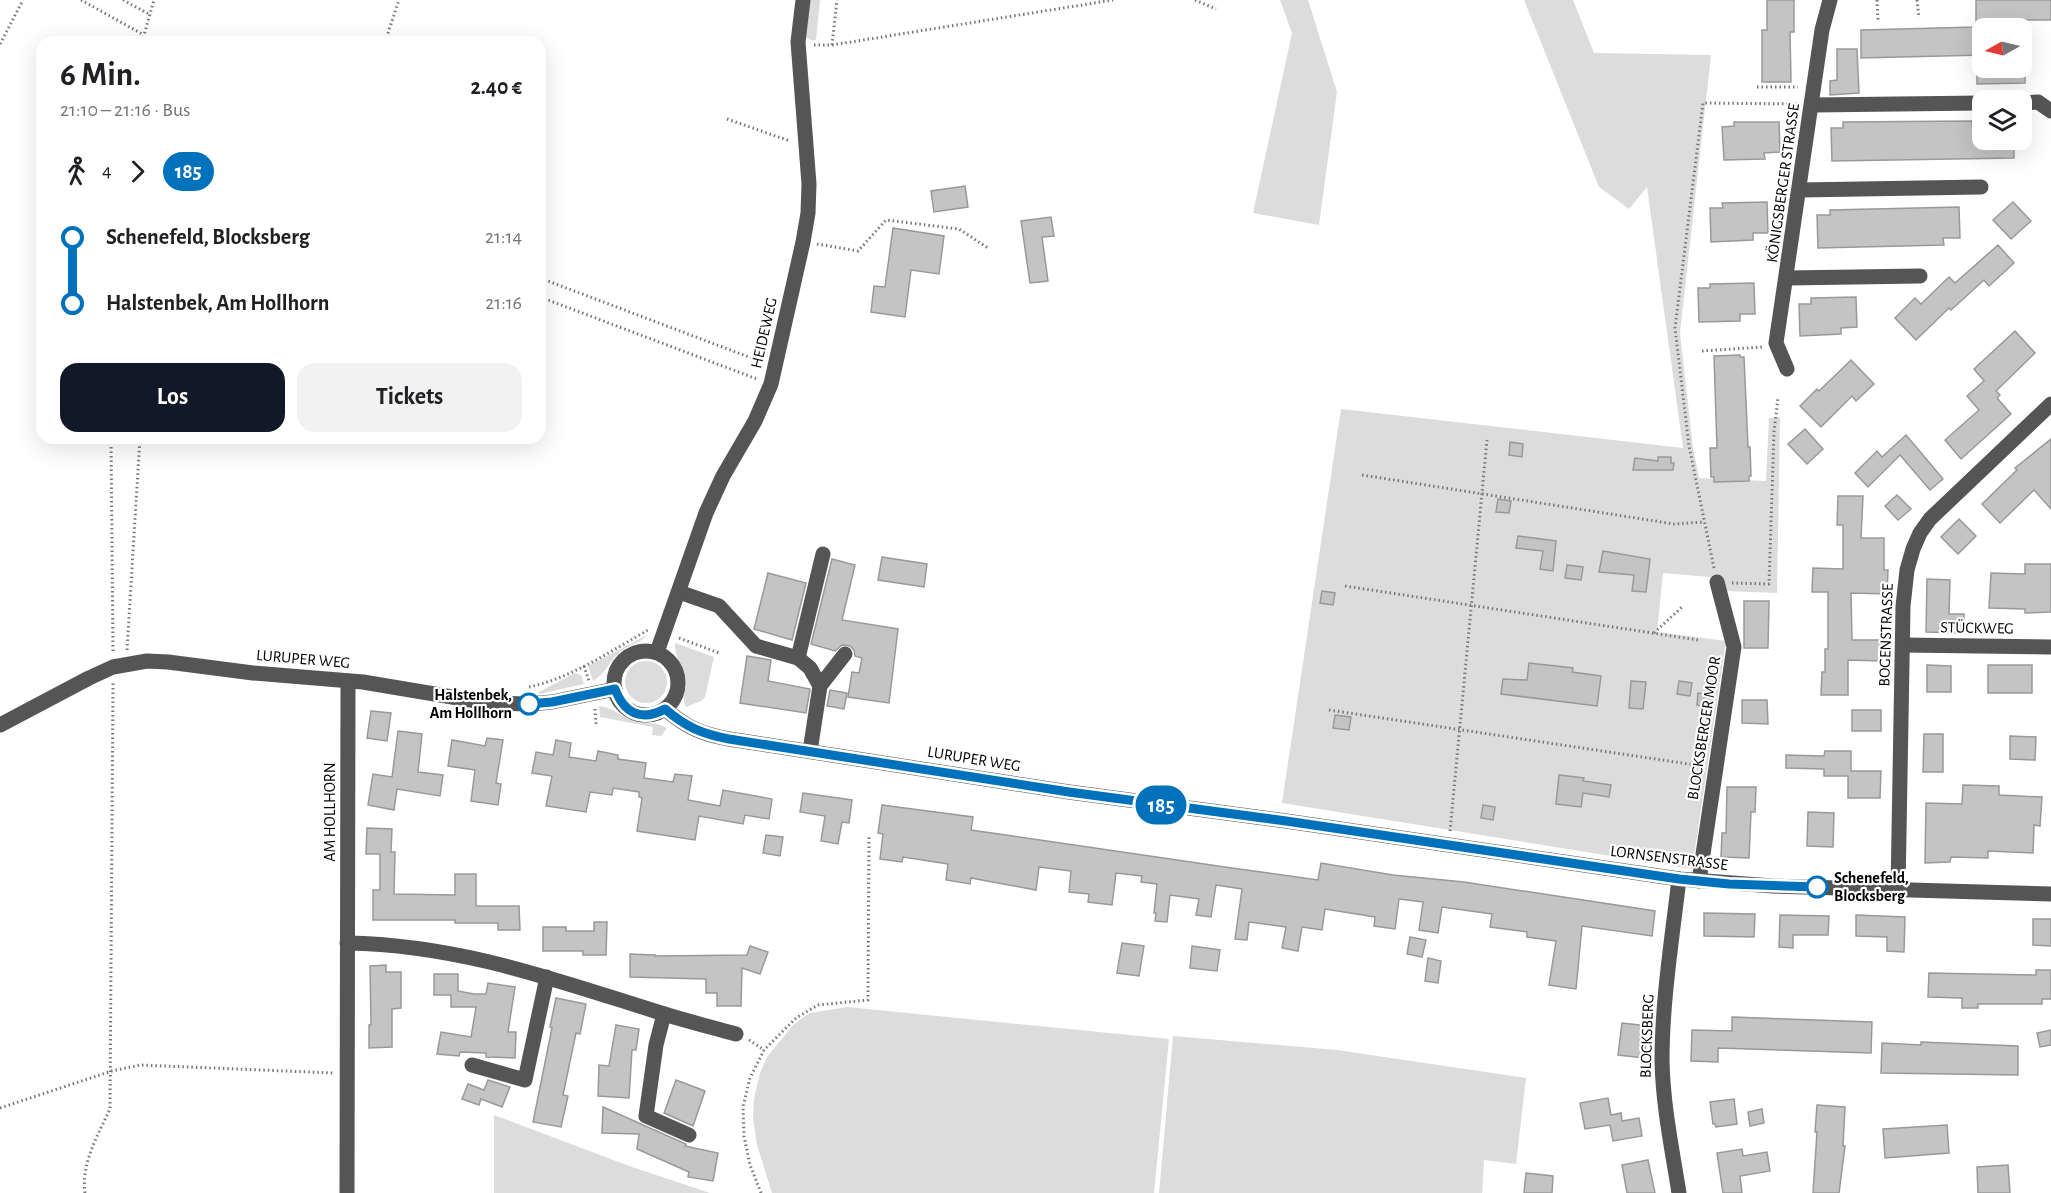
<!DOCTYPE html>
<html lang="de">
<meta charset="utf-8">
<style>
:root{--surface:#fff;--page:#f2f2f2;--text:#202124;--muted:#757577;--accent:#111827}
body{margin:0;font-family:"Alegreya Sans",sans-serif;background:var(--page);color:var(--text);height:100vh;display:flex;flex-direction:column;font-size:22px;white-space:nowrap}
*{box-sizing:border-box;margin:0}
p{font-size:20px;color:var(--muted)}
.icon{flex:none;width:33px;height:33px;fill:none;stroke:currentColor;stroke-width:2;stroke-linecap:round;stroke-linejoin:round}
.map{position:relative;flex:1;overflow:hidden}
.details{position:absolute;left:36px;top:36px;width:510px;height:408px;display:flex;flex-direction:column;background:var(--surface);border-radius:18px;box-shadow:0 6px 24px #0002}
.details>*{flex:none}
.badge{padding:0 12px;border-radius:20px;font-size:21px;line-height:39px}
.needle{width:39px;rotate:262deg}
.buttons{position:absolute;left:1972px;top:18px;display:grid;gap:12px}
.buttons a{display:grid;place-items:center;width:60px;height:60px;border-radius:12px;background:var(--surface);box-shadow:0 6px 24px #0002;font-size:30px}
.map>.badge{position:absolute;translate:-50% -50%;box-shadow:0 0 0 3px #fff}
.legs{display:flex;align-items:center;gap:9px;height:66px;padding:0 24px;font-size:20px}
.legs p{margin-inline-start:auto}
.head{display:flex;align-items:center;justify-content:space-between;height:102px;padding:0 24px}
h1{font-size:33px;font-weight:600;line-height:45px}
.primary-button{display:flex;gap:12px;margin-top:auto;padding:12px 24px}
.primary-button a{flex:1;height:69px;border-radius:18px;background:var(--accent);color:#fff;font-size:24px;font-weight:600;line-height:69px;text-align:center}
.primary-button a+a{background:var(--page);color:var(--text)}
ul{padding:0 24px;list-style:none}
li{display:flex;align-items:center;gap:21px;height:66px;font-size:22px}
li i{display:grid;place-items:center;width:9px;height:100%;margin:0 8px;background:currentColor}
li i::after{content:'';width:15px;height:15px;margin:-8px;border:4px solid;border-radius:50%;background:var(--surface)}
li p{margin-inline-start:auto}
li:first-child i{background:linear-gradient(#0000 50%,currentColor 0)}
li:last-child i{background:linear-gradient(currentColor 50%,#0000 0)}
.map>svg:first-child{display:block}
.green{fill:#dcdcdc}
.building{fill:#c4c4c4;stroke:#999;stroke-width:1.5}
.lines{fill:none;stroke-linecap:round;stroke-linejoin:round}
.path{stroke:#777;stroke-width:3;stroke-dasharray:1.5 3;stroke-linecap:butt}
.minor{stroke:#555;stroke-width:15}
.line-1-casing{stroke:#fff;stroke-width:14}
.line-1{stroke:#0072bc;stroke-width:9}
.stop-1-dot{fill:#fff;stroke:#0072bc;stroke-width:3}
.labels{text-anchor:middle;dominant-baseline:central;stroke-width:4.5;stroke-linejoin:round;paint-order:stroke}
.street-label{font-size:16px;fill:#000;stroke:#fff}
.stop-label{font-size:16px;font-weight:bold;fill:#000;stroke:#fff;text-anchor:end}
</style>
<div class="map">
<svg width="2051" height="1193" viewBox="0 0 2051 1193">
<rect width="100%" height="100%" fill="#fff"/>
<g class="green">
<polygon points="810,0 820,0 816,40 810,40 805,36"/>
<polygon points="1280,0 1308,0 1337,92 1319,225 1253,213 1292,33"/>
<polygon points="1524,0 1573,0 1594,53 1711,55 1680,333 1693,448 1699,478 1766,481 1769,418 1780,417 1777,593 1725,591 1721,578 1663,573 1657,632 1726,641 1692,869 1282,803 1341,409 1683,448 1647,187 1629,209 1599,187"/>
<path d="M649 634C640 643 629 645 620 652 608 661 608 672 593 681L588 666Z"/>
<path d="M675 643 714 657 705 697 701 701 686 707C681 697 685 688 683 677 682 665 674 656 675 643Z"/>
<circle cx="646" cy="682" r="21"/>
<polygon points="575,673 581,675 584,684 539,694 539,692"/>
<path d="M599 706C613 707 618 715 630 719 642 724 655 721 667 728L661 736 652 735 653 727 600 717Z"/>
<polygon points="847,1007 1169,1039 1154,1193 772,1193 757,1145 753,1119 754,1099 760,1073 767,1057 794,1024 810,1013"/>
<polygon points="1173,1036 1337,1050 1526,1078 1516,1164 1484,1160 1482,1193 1159,1193"/>
<polygon points="494,1115 632,1167 710,1193 494,1193"/>
</g>
<g class="building">
<polygon points="1767,0 1794,0 1794,32 1790,32 1791,82 1762,82 1762,30 1767,30"/>
<polygon points="1976,0 2051,0 2051,20 2025,20 2025,28 1983,28 1983,55 1861,58 1861,30 1976,27"/>
<polygon points="1837,49 1857,49 1859,93 1830,95 1830,81 1837,80"/>
<polygon points="1977,68 2025,68 2025,83 1977,84"/>
<polygon points="1972,121 1972,126 1983,126 1983,140 2014,140 2014,158 1832,161 1831,128 1843,128 1843,122"/>
<polygon points="1734,122 1779,122 1780,152 1764,153 1765,159 1724,160 1722,127 1734,126"/>
<polygon points="965,186 968,207 934,212 931,191"/>
<polygon points="1767,202 1768,233 1753,233 1753,240 1711,242 1710,208 1723,208 1722,203"/>
<polygon points="2013,202 2031,221 2011,239 1993,220"/>
<polygon points="1959,207 1960,238 1943,238 1944,245 1818,248 1817,215 1830,215 1830,210"/>
<polygon points="1051,217 1054,236 1042,237 1048,281 1030,283 1021,221"/>
<polygon points="893,228 944,236 939,274 911,270 905,317 871,312 874,286 885,287"/>
<polygon points="1998,245 2014,263 1989,286 1984,280 1951,310 1949,308 1916,340 1895,318 1915,298 1921,304 1949,277 1955,283"/>
<polygon points="1754,283 1755,314 1740,314 1740,321 1699,322 1698,288 1710,288 1710,284"/>
<polygon points="1856,297 1857,327 1841,328 1841,334 1800,336 1799,304 1811,304 1811,298"/>
<polygon points="2015,331 2035,353 1996,391 2000,395 1997,398 2011,414 1961,459 1945,440 1979,410 1967,396 1984,381 1974,369"/>
<polygon points="1740,355 1740,357 1744,357 1748,447 1750,447 1751,476 1749,476 1749,481 1714,482 1714,477 1711,477 1710,448 1717,448 1714,356"/>
<polygon points="1851,360 1874,384 1856,401 1852,396 1821,427 1800,406 1817,389 1819,391"/>
<polygon points="1805,429 1823,449 1807,464 1788,444"/>
<polygon points="1906,435 1943,479 1930,490 1900,455 1868,487 1855,473 1877,451 1882,457"/>
<polygon points="2051,439 2051,509 2034,490 2000,523 1982,504 2017,470 2015,468"/>
<polygon points="1510,442 1523,444 1522,457 1509,455"/>
<polygon points="1658,457 1671,457 1671,463 1674,463 1673,470 1633,470 1635,458 1658,461"/>
<polygon points="1897,495 1911,509 1898,520 1885,506"/>
<polygon points="1838,496 1863,496 1861,538 1884,538 1884,570 1888,570 1887,594 1851,593 1852,640 1882,640 1881,661 1848,660 1848,695 1821,695 1822,672 1825,672 1825,649 1828,649 1828,592 1812,592 1813,568 1843,569 1843,525 1837,525"/>
<polygon points="1498,499 1511,501 1509,513 1496,512"/>
<polygon points="1959,519 1976,536 1958,554 1941,537"/>
<polygon points="1518,536 1556,541 1553,571 1540,569 1543,551 1516,548"/>
<polygon points="1603,551 1650,559 1646,592 1632,591 1634,575 1599,572"/>
<polygon points="882,557 927,564 924,587 878,580"/>
<polygon points="832,559 855,565 842,620 898,629 889,703 848,697 852,672 859,673 862,658 855,656 854,650 850,646 842,645 835,651 811,644"/>
<polygon points="2025,564 2051,564 2051,612 2025,613 2025,609 1989,608 1991,573 2025,574"/>
<polygon points="1567,565 1583,567 1581,580 1565,578"/>
<polygon points="768,573 806,583 792,640 754,629"/>
<polygon points="1927,579 1950,580 1949,614 1964,614 1964,633 1926,632"/>
<polygon points="1322,591 1335,593 1333,605 1320,603"/>
<polygon points="1744,601 1769,601 1768,648 1744,648"/>
<polygon points="747,656 771,660 768,681 810,689 806,713 740,703"/>
<polygon points="1529,663 1573,668 1572,672 1601,676 1597,706 1501,694 1503,679 1527,680"/>
<polygon points="1927,665 1951,666 1951,692 1927,692"/>
<rect x="1988" y="665" width="44" height="28"/>
<polygon points="1631,681 1646,682 1643,709 1629,708"/>
<polygon points="1679,681 1692,683 1690,696 1677,694"/>
<polygon points="830,690 847,693 844,709 827,706"/>
<polygon points="1698,693 1712,695 1711,707 1697,705"/>
<polygon points="1742,700 1767,700 1768,724 1742,723"/>
<rect x="1852" y="710" width="29" height="21"/>
<polygon points="371,711 391,713 387,741 367,738"/>
<polygon points="1335,715 1351,717 1349,730 1333,728"/>
<polygon points="398,731 422,734 418,772 443,775 440,796 397,789 394,810 368,805 373,774 392,777"/>
<polygon points="1924,734 1943,734 1943,772 1923,772"/>
<polygon points="2010,736 2036,737 2035,760 2010,759"/>
<polygon points="487,738 503,740 496,783 501,784 498,805 471,801 475,770 448,766 452,740 485,746"/>
<polygon points="556,740 571,743 569,757 596,761 598,751 618,755 618,759 646,763 644,778 673,782 675,774 692,776 688,800 720,806 723,790 772,799 769,819 745,815 743,824 699,816 695,840 637,831 642,798 639,797 639,792 613,788 612,795 590,792 586,812 546,806 552,776 532,773 536,752 553,755"/>
<polygon points="1825,751 1851,751 1851,771 1881,771 1880,798 1848,798 1848,776 1824,776 1824,769 1786,768 1786,755 1824,756"/>
<polygon points="1559,775 1584,778 1583,781 1611,785 1609,797 1583,793 1581,807 1556,804"/>
<polygon points="1963,785 1999,786 1999,795 2042,797 2040,826 2034,825 2033,853 1988,851 1988,858 1951,857 1950,862 1925,863 1926,803 1962,804"/>
<polygon points="1727,787 1756,787 1755,812 1751,812 1749,858 1721,857 1722,833 1726,833"/>
<polygon points="803,793 852,800 849,823 842,822 838,844 821,841 825,816 800,812"/>
<polygon points="882,805 973,817 971,830 1232,868 1318,880 1321,863 1393,875 1464,882 1655,911 1652,936 1582,926 1576,989 1549,985 1556,941 1527,937 1527,932 1490,927 1492,914 1442,907 1438,933 1419,930 1423,902 1399,899 1395,929 1374,926 1375,917 1325,909 1322,930 1302,927 1298,951 1282,948 1286,927 1249,922 1247,940 1235,939 1242,889 1216,885 1211,917 1196,915 1199,899 1170,895 1167,922 1155,921 1156,913 1154,913 1157,884 1141,882 1142,876 1116,873 1112,905 1088,902 1089,894 1069,892 1071,871 1039,867 1036,890 971,878 970,884 946,880 948,864 903,857 902,862 880,859 883,834 878,833"/>
<polygon points="1483,805 1495,807 1493,820 1481,818"/>
<polygon points="1808,812 1834,813 1833,847 1807,846"/>
<polygon points="367,828 392,829 391,852 395,852 394,894 455,895 455,874 476,874 476,906 519,906 520,930 498,930 498,923 455,923 455,920 373,920 373,890 380,890 380,854 366,854"/>
<polygon points="766,835 783,837 780,856 763,853"/>
<polygon points="1704,913 1755,914 1754,937 1704,936"/>
<polygon points="1780,915 1829,916 1828,935 1793,935 1793,948 1779,947"/>
<polygon points="1856,915 1905,917 1904,952 1887,951 1887,937 1856,936"/>
<polygon points="2033,919 2051,919 2051,946 2033,945"/>
<polygon points="594,922 607,922 606,955 583,955 583,951 543,951 543,927 566,927 566,931 594,931"/>
<polygon points="1410,937 1426,940 1422,957 1407,954"/>
<polygon points="1122,943 1144,946 1139,976 1117,973"/>
<polygon points="750,946 768,952 760,974 742,968 741,1006 717,1006 717,993 706,993 706,979 630,977 630,954 655,955 655,956 747,955"/>
<polygon points="1192,946 1220,950 1217,971 1190,968"/>
<polygon points="1428,958 1441,961 1438,983 1425,981"/>
<polygon points="386,965 386,972 401,972 401,1008 392,1009 392,1047 369,1048 369,1025 371,1025 370,966"/>
<polygon points="2036,970 2051,970 2051,999 2042,999 2042,1004 1978,1004 1978,1008 1962,1008 1962,998 1928,997 1929,973 2036,975"/>
<polygon points="434,974 458,974 458,991 474,994 486,994 488,983 515,987 508,1032 516,1032 515,1058 486,1057 486,1053 460,1052 459,1056 437,1054 441,1032 471,1037 476,1007 451,1007 451,995 434,995"/>
<polygon points="556,998 586,1004 580,1034 576,1033 563,1095 568,1096 561,1127 533,1122 552,1028 550,1027"/>
<polygon points="1732,1017 1872,1022 1871,1053 1718,1048 1718,1062 1691,1061 1692,1030 1732,1031"/>
<polygon points="1622,1023 1648,1026 1644,1058 1618,1055"/>
<polygon points="616,1025 639,1029 636,1050 632,1050 629,1098 598,1096 599,1065 609,1066"/>
<polygon points="2051,1030 2051,1045 2040,1047 2037,1033"/>
<polygon points="1921,1042 2018,1046 2018,1075 1881,1073 1882,1043 1921,1045"/>
<polygon points="488,1080 510,1087 502,1107 481,1099 479,1105 462,1099 468,1084 484,1090"/>
<polygon points="676,1080 705,1091 693,1126 664,1113"/>
<polygon points="1608,1098 1611,1115 1621,1113 1622,1121 1639,1118 1642,1136 1613,1141 1610,1125 1585,1129 1580,1103"/>
<polygon points="1734,1099 1737,1124 1716,1127 1715,1124 1713,1124 1710,1102"/>
<polygon points="1817,1105 1845,1107 1843,1146 1845,1146 1839,1193 1813,1193 1817,1132 1815,1132"/>
<polygon points="603,1107 686,1144 685,1146 718,1153 713,1181 688,1177 689,1172 637,1149 639,1134 602,1133"/>
<polygon points="1762,1109 1764,1123 1750,1126 1748,1112"/>
<polygon points="1947,1125 1949,1153 1885,1158 1883,1129"/>
<polygon points="1742,1149 1743,1156 1767,1152 1770,1171 1740,1176 1742,1193 1723,1193 1717,1153"/>
<polygon points="1648,1160 1655,1193 1627,1193 1622,1165"/>
<polygon points="2008,1165 2010,1193 1978,1193 1977,1167"/>
<polygon points="1526,1173 1553,1176 1552,1193 1524,1193"/>
</g>
<g class="lines">
<g class="path">
<polyline points="81,0 144,35"/>
<polyline points="123,0 151,15"/>
<polyline points="1195,0 1216,9"/>
<polyline points="1877,0 1878,20"/>
<polyline points="1917,0 1919,18"/>
<polyline points="142,42 154,0"/>
<polyline points="385,42 399,0"/>
<polyline points="0,44 23,0"/>
<polyline points="814,45 832,45 1113,0"/>
<polyline points="832,45 837,0"/>
<polyline points="1757,87 1798,87"/>
<polyline points="727,119 790,141"/>
<polyline points="817,244 858,251 886,220 959,229 988,248"/>
<polyline points="540,278 762,362"/>
<polyline points="540,297 757,379"/>
<polyline points="1702,351 1763,347"/>
<polyline points="111,438 113,652"/>
<polyline points="1362,475 1674,524 1704,522"/>
<polyline points="1714,568 1689,446 1675,328 1703,103 1797,104"/>
<polyline points="1732,583 1769,584 1774,432 1778,398"/>
<polyline points="1345,586 1698,640"/>
<polyline points="1654,633 1683,606"/>
<polyline points="679,638 719,653"/>
<polyline points="127,650 140,438"/>
<polyline points="584,666 589,681"/>
<path d="M529 687C572 678 612 650 650 629"/>
<polyline points="595,709 596,724"/>
<polyline points="1329,710 1702,766"/>
<polyline points="1450,831 1487,440"/>
<polyline points="749,1040 764,1050"/>
<polyline points="0,1108 112,1071 140,1065 333,1073"/>
<path d="M85 1193C81 1163 98 1135 110 1109L113 683"/>
<polyline points="761,1193 750,1165 744,1136 743,1107 750,1078 764,1050 796,1018 818,1005 868,1000 869,835"/>
</g>
<g class="minor">
<polyline points="2022,103 2038,102 2051,111"/>
<polyline points="1812,105 1983,103"/>
<polyline points="1800,190 1981,187"/>
<polyline points="1787,278 1920,276"/>
<polyline points="1787,369 1776,343 1822,30 1830,0"/>
<polyline points="679,592 719,606 756,646 798,658 810,668 820,686"/>
<polyline points="1903,645 2051,647"/>
<circle cx="646" cy="683" r="32"/>
<polyline points="657,652 706,513 723,476 755,421 771,384 803,242 808,213 809,184 798,42 803,0"/>
<polyline points="798,658 823,554"/>
<path d="M665 709C686 727 701 734 729 739L1069 792 1286 821 1679 879 1773 886 2051 894"/>
<polyline points="0,725 89,678 113,667 147,661 168,662 253,673 363,682 488,703 530,704 552,702 615,689"/>
<polyline points="810,751 820,686 845,654"/>
<path d="M1679 879C1672 939 1662 1001 1662 1061 1663 1106 1672 1149 1679 1193"/>
<polyline points="1699,881 1734,647 1717,582"/>
<polyline points="1898,890 1903,606 1907,570 1913,549 1920,533 1930,519 2051,404"/>
<path d="M347 943C461 945 555 980 661 1013 686 1021 711 1027 736 1034"/>
<polyline points="664,1014 656,1045 646,1116 689,1135"/>
<polyline points="472,1065 525,1080 547,977"/>
<polyline points="347,1193 348,681"/>
</g>
</g>
<g class="lines">
<g class="line-1-casing">
<path id="line-1" d="M529 704 552 702 615 689C624 713 641 722 665 709 686 727 702 734 729 739L1069 792 1286 821 1679 879 1729 884 1817 887"/>
</g>
<use href="#line-1" class="line-1"/>
</g>
<g class="stop-1-dot">
<circle cx="529" cy="704" r="10"/>
<circle cx="1817" cy="887" r="10"/>
</g>
<g class="labels">
<g class="street-label">
<text transform="translate(1783 183) rotate(-82)">KÖNIGSBERGER STRASSE</text>
<text transform="translate(764 333) rotate(-77)">HEIDEWEG</text>
<text transform="translate(1977 628) rotate(1)">STÜCKWEG</text>
<text transform="translate(1886 635) rotate(-88)">BOGENSTRASSE</text>
<text transform="translate(303 659) rotate(5)">LURUPER WEG</text>
<text transform="translate(1704 728) rotate(-81)">BLOCKSBERGER MOOR</text>
<text transform="translate(974 759) rotate(9)">LURUPER WEG</text>
<text transform="translate(330 812) rotate(-90)">AM HOLLHORN</text>
<text transform="translate(1669 858) rotate(7)">LORNSENSTRASSE</text>
<text transform="translate(1647 1036) rotate(-88)">BLOCKSBERG</text>
</g>
<g class="stop-label">
<text x="512" y="695">Halstenbek,<tspan x="512" dy="18">Am Hollhorn</tspan></text>
<text x="1834" y="878" text-anchor="start">Schenefeld,<tspan x="1834" dy="18">Blocksberg</tspan></text>
</g>
</g>
</svg>
<div class="buttons">
<a><svg class="needle" viewBox="-14 -14 28 28"><path d="M0-13l5 13h-10z" fill="#e53935"/><path d="M0 13l5-13h-10z" fill="#757577"/></svg></a>
<a><svg class="icon" aria-label="layers" viewBox="0 0 24 24"><path d="M12 4l9 5-9 5-9-5zM3 14l9 5 9-5"/></svg></a>
</div>
<b class="badge" style="left:1161px;top:805px;background:#0072bc;color:#fff">185</b>
<section class="details">
<div class="head"><div><h1>6 Min.</h1><p>21:10 – 21:16 · Bus</p></div><b>2.40 €</b></div>
<div class="legs"><svg class="icon" aria-label="walk" viewBox="0 0 24 24"><circle cx="13" cy="4" r="2"/><path d="M13 8l-2 6 4 7M11 14l-3 7M7 12l3-4h3l4 4"/></svg>4<svg class="icon" aria-label="forward" viewBox="0 0 24 24"><path d="M9 5l7 7-7 7"/></svg><b class="badge" style="background:#0072bc;color:#fff">185</b></div>
<ul>
<li><i style="color:#0072bc"></i><b>Schenefeld, Blocksberg</b><p>21:14</p></li>
<li><i style="color:#0072bc"></i><b>Halstenbek, Am Hollhorn</b><p>21:16</p></li>
</ul>
<div class="primary-button"><a>Los</a><a>Tickets</a></div>
</section>
</div>
